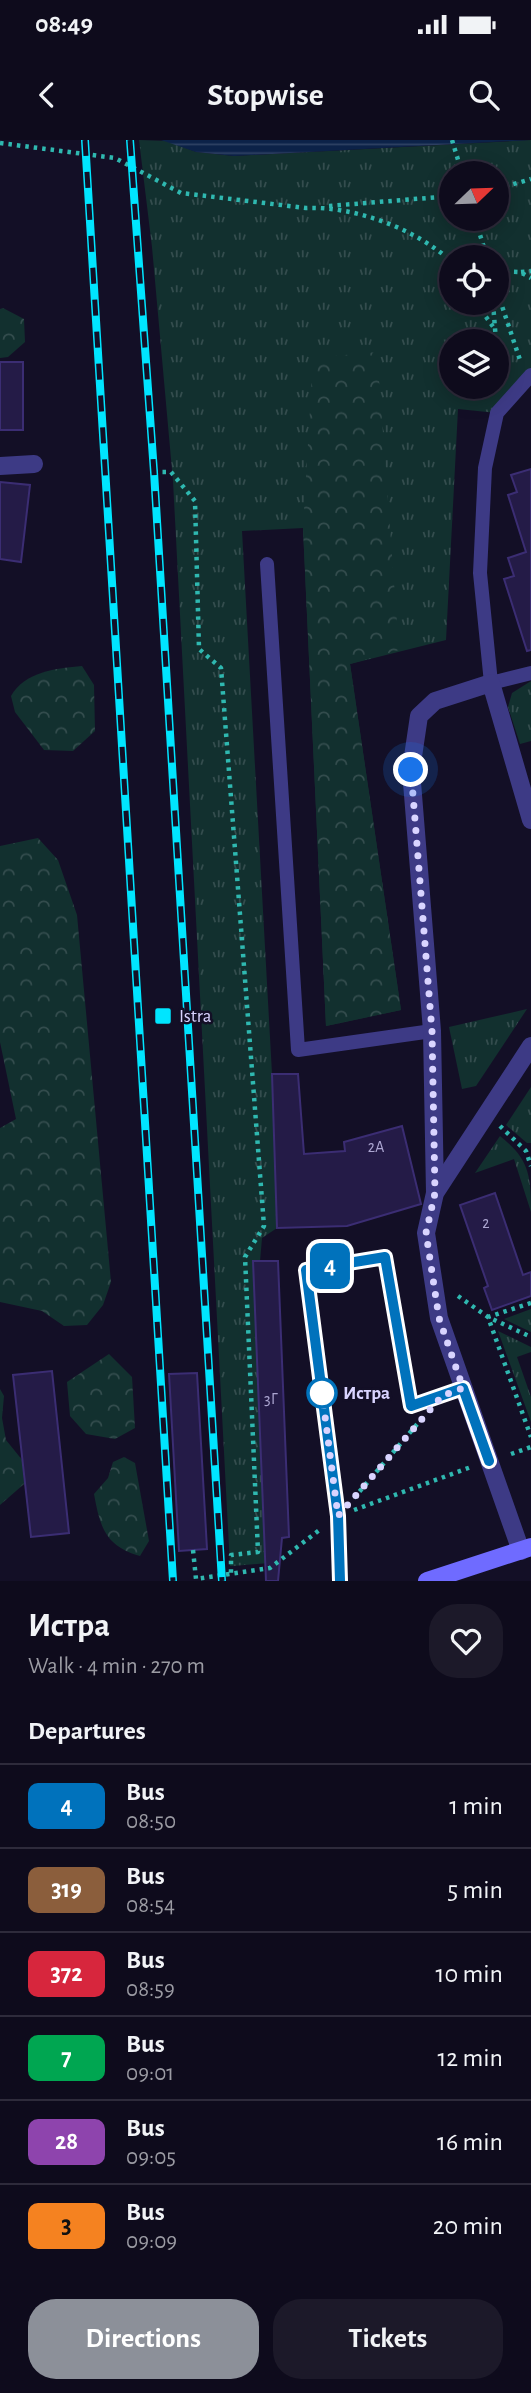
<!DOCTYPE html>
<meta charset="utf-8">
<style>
:root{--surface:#0e0b1c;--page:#1c1929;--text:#f1f3f6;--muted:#9b9ba3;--line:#2e2b3b;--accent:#8c9099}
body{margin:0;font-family:"Alegreya Sans",sans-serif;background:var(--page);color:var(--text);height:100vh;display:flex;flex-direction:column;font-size:26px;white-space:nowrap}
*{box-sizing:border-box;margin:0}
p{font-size:23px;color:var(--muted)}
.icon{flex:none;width:38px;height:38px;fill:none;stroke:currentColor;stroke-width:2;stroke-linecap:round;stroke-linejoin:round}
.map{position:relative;height:1441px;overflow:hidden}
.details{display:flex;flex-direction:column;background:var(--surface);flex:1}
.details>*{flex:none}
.badge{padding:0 14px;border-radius:10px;font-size:24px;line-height:46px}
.needle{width:46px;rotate:67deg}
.tools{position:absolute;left:439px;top:21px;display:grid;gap:14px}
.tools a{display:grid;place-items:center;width:70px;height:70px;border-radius:50%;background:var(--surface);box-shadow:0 4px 18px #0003,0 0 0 2px var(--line);font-size:35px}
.you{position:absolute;width:35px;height:35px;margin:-18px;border:5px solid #fff;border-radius:50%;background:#1a73e8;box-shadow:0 0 0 10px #1a73e833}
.map>.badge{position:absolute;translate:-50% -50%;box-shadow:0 0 0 4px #fff}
h2{padding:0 28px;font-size:26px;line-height:63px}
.round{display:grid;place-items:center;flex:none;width:74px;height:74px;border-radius:28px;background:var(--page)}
.summary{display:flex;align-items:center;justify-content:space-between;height:119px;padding:0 28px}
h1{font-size:33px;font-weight:600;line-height:52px}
.cta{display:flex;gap:14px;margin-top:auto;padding:14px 28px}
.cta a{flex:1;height:80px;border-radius:28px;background:var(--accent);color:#fff;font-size:28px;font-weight:600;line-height:80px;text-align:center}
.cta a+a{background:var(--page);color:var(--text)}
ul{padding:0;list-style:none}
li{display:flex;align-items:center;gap:21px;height:84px;padding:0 28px;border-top:2px solid var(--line)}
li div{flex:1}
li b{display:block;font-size:26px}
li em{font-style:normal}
li .badge{min-width:77px;font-weight:700;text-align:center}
.status{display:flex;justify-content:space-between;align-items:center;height:49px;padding:0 35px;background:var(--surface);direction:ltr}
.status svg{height:19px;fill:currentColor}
header{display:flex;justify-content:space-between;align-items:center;height:91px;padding:0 28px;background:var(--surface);font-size:32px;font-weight:600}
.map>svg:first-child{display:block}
.grass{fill:url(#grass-tufts);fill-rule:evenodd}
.forest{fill:url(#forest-crowns)}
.water{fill:url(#water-rules)}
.building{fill:#241b47;stroke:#3b2d73;stroke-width:2}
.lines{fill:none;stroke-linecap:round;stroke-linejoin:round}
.path{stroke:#2fb8b0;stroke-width:4.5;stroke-dasharray:3.5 5;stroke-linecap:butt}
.lane{stroke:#3d3a85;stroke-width:14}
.street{stroke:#3d3a85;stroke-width:18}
.secondary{stroke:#6f6bff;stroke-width:18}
.rail-casing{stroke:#00e5ff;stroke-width:8}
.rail{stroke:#130f26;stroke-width:5;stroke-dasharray:16;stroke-linecap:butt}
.line-casing{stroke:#fff;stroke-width:16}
.line{stroke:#0072bc;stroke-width:10}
.walk{stroke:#d9d4ff;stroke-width:7;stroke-dasharray:0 12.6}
.poi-dot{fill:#00e5ff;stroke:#130f26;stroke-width:2.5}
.stop-dot{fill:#fff;stroke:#0072bc;stroke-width:3.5}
.labels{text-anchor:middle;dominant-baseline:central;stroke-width:5;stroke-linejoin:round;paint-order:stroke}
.number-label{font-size:16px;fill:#aca6d1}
.poi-label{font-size:19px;fill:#d9d4ff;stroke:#130f26;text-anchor:start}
.stop-label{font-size:19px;font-weight:bold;fill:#d9d4ff;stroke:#130f26;text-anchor:start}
</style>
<div class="status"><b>08:49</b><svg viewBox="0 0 49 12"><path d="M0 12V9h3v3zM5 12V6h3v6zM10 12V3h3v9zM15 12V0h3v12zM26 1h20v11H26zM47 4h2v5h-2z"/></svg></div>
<header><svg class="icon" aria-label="back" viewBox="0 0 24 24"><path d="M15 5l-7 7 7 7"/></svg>Stopwise<svg class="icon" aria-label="search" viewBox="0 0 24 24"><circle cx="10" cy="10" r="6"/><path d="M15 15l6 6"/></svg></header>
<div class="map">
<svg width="531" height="1441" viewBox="0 0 531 1441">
<defs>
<pattern id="grass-tufts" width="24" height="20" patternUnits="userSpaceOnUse" patternTransform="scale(1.75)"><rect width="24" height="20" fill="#12302f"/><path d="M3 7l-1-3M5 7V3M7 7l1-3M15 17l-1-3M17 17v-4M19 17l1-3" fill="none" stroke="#344d4e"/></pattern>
<pattern id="forest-crowns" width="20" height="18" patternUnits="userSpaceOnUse" patternTransform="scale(1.75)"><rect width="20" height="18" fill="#12302f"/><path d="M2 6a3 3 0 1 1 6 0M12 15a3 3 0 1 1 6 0" fill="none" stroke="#344d4e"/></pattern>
<pattern id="water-rules" width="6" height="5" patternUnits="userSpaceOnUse" patternTransform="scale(1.75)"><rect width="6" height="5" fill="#0c2248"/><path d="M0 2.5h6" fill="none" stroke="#2f4163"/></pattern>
</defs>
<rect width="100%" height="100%" fill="#130f26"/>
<g class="grass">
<path d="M139 0 168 1 196 12 234 16 531 0V235L497 273 458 269 446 500 350 524 401 870 326 886 303 388 242 391 272 934 277 1088 262 1098 260 1121 253 1122 264 1398 269 1423 233 1426H230L173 341 152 107ZM452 33H497V79H452ZM452 117H497V163H452ZM452 201H497V247H452Z"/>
<polygon points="531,541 531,601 520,604 508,567 512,553"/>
<polygon points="527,869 476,946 462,949 449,887"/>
<polygon points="531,947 531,1003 527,1003 506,985"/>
<path d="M500 996C529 1019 531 1035 531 1072L514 1019 475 1033Z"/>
<polygon points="531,1169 531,1192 504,1179"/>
<polygon points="498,1191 531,1207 531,1212 517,1217 531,1257 531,1282"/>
</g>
<g class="forest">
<polygon points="3,168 24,179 25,202 8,217 0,218 0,169"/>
<polygon points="377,212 399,510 350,524 401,870 326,886 303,388 313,218"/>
<path d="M82 526 94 545 95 591 73 611 44 610 15 572 11 556C24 532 57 528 82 526Z"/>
<polygon points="38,698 58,720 77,775 111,1142 103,1165 87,1185 64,1186 42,1171 0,1162 0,988 16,979 0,902 0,706"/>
<polygon points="109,1214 132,1237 135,1288 115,1299 86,1294 70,1276 67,1242"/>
<polygon points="0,1249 4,1256 2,1278 6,1300 23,1321 24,1344 0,1365"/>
<path d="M124 1317 135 1323 149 1401 140 1416C105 1406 100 1387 94 1354L108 1338 113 1322Z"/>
</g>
<polygon class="water" points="161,0 529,0 234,16 196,12"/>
<g class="building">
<rect x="0" y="222" width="23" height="68"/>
<polygon points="531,329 531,510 527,511 504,439 514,436 508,418 526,412 508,355 517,352 511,335"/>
<polygon points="0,342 30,345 21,422 0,419"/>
<polygon points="272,934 298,934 304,1014 345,1011 344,1002 402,986 421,1064 347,1086 277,1088"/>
<polygon points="495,1053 523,1135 531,1132 531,1156 492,1170 484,1148 488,1146 460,1065"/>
<polygon points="253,1121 278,1121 289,1397 282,1398 278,1441 266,1441"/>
<polygon points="52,1231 69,1393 31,1397 13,1235"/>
<polygon points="197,1233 207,1409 179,1411 169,1234"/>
</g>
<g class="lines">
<g class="path">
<polyline points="452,0 462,33"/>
<path d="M0 3 115 18 181 53 306 68C355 66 416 89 452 122"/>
<polyline points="497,49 531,39"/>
<polyline points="329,66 452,56"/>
<polyline points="475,79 487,117"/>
<polyline points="497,131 520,132 531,138"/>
<polyline points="521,132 531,131"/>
<polyline points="497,151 521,223"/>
<polyline points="476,163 494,188"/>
<polyline points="493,163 496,201"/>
<polyline points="497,208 499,242"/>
<polyline points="154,332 171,332 195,361 199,509 221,528 264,1086 245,1117 258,1412 231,1415 231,1433"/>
<polyline points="500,986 526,1011 531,1026"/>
<polyline points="458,1156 488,1177 531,1197"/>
<polyline points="531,1163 488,1177 531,1297"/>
<polyline points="511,1314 531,1307"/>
<polyline points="354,1358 419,1282"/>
<polyline points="354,1370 471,1327"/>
<polyline points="193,1410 196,1439 270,1428 322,1388"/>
</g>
<g class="lane">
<polyline points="531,235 497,273 485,328 480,433 491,543 531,533"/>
<polyline points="267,424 298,910 432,891"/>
<polyline points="340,1441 338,1376 306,1130 385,1117 411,1266 463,1248"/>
</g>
<g class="street">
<polyline points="0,326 34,324"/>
<polyline points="435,1053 432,891 411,630 419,576 435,561 491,543 531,680"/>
<polyline points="521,1411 439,1178 426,1093 435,1053 531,906"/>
</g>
<polyline class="secondary" points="427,1441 531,1407"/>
<g class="rail-casing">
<g id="rail">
<polyline points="85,0 173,1441"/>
<polyline points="130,0 154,332 222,1441"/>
</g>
</g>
<use href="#rail" class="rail"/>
</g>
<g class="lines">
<g class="line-casing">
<polyline id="line" points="340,1441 338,1376 306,1130 385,1117 411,1266 463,1248 489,1321"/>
</g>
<use href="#line" class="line"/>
<polyline class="walk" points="322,1253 338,1376 442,1256 463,1248 439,1178 426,1093 435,1053 432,891 411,630"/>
</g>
<rect class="poi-dot" x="154" y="867" width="18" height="18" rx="3.5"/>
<circle class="stop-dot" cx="322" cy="1253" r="14"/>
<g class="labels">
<g class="number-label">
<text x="376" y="1007">2А</text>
<text x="486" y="1083">2</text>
<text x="271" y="1259">3Г</text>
</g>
<g class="poi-label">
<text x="179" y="876">Istra</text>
</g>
<g class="stop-label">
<text x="343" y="1253">Истра</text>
</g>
</g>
</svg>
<div class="tools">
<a><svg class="needle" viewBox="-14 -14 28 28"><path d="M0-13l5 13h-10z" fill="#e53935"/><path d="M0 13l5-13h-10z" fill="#9b9ba3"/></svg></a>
<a><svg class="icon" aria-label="locate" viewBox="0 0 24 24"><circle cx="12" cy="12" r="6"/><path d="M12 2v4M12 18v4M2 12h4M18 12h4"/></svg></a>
<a><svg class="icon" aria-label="layers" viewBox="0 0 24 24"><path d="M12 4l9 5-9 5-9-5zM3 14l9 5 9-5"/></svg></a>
</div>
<div class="you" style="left:411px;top:630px"></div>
<b class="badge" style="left:330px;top:1126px;background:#0072bc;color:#fff">4</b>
</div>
<section class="details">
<div class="summary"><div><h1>Истра</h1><p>Walk · 4 min · 270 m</p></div><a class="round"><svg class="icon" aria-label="heart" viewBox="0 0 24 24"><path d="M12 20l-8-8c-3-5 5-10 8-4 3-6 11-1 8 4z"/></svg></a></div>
<h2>Departures</h2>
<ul>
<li><span class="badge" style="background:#0072bc;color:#fff">4</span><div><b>Bus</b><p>08:50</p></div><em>1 min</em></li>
<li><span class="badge" style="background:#8b5e3c;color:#fff">319</span><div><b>Bus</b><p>08:54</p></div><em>5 min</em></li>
<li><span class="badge" style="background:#d7263d;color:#fff">372</span><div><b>Bus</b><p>08:59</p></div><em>10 min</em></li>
<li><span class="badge" style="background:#00a651;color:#fff">7</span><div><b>Bus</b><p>09:01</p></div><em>12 min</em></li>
<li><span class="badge" style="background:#8e44ad;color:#fff">28</span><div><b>Bus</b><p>09:05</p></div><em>16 min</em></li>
<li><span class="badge" style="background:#f58220;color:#111">3</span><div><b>Bus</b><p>09:09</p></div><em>20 min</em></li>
</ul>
<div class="cta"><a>Directions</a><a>Tickets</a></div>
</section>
